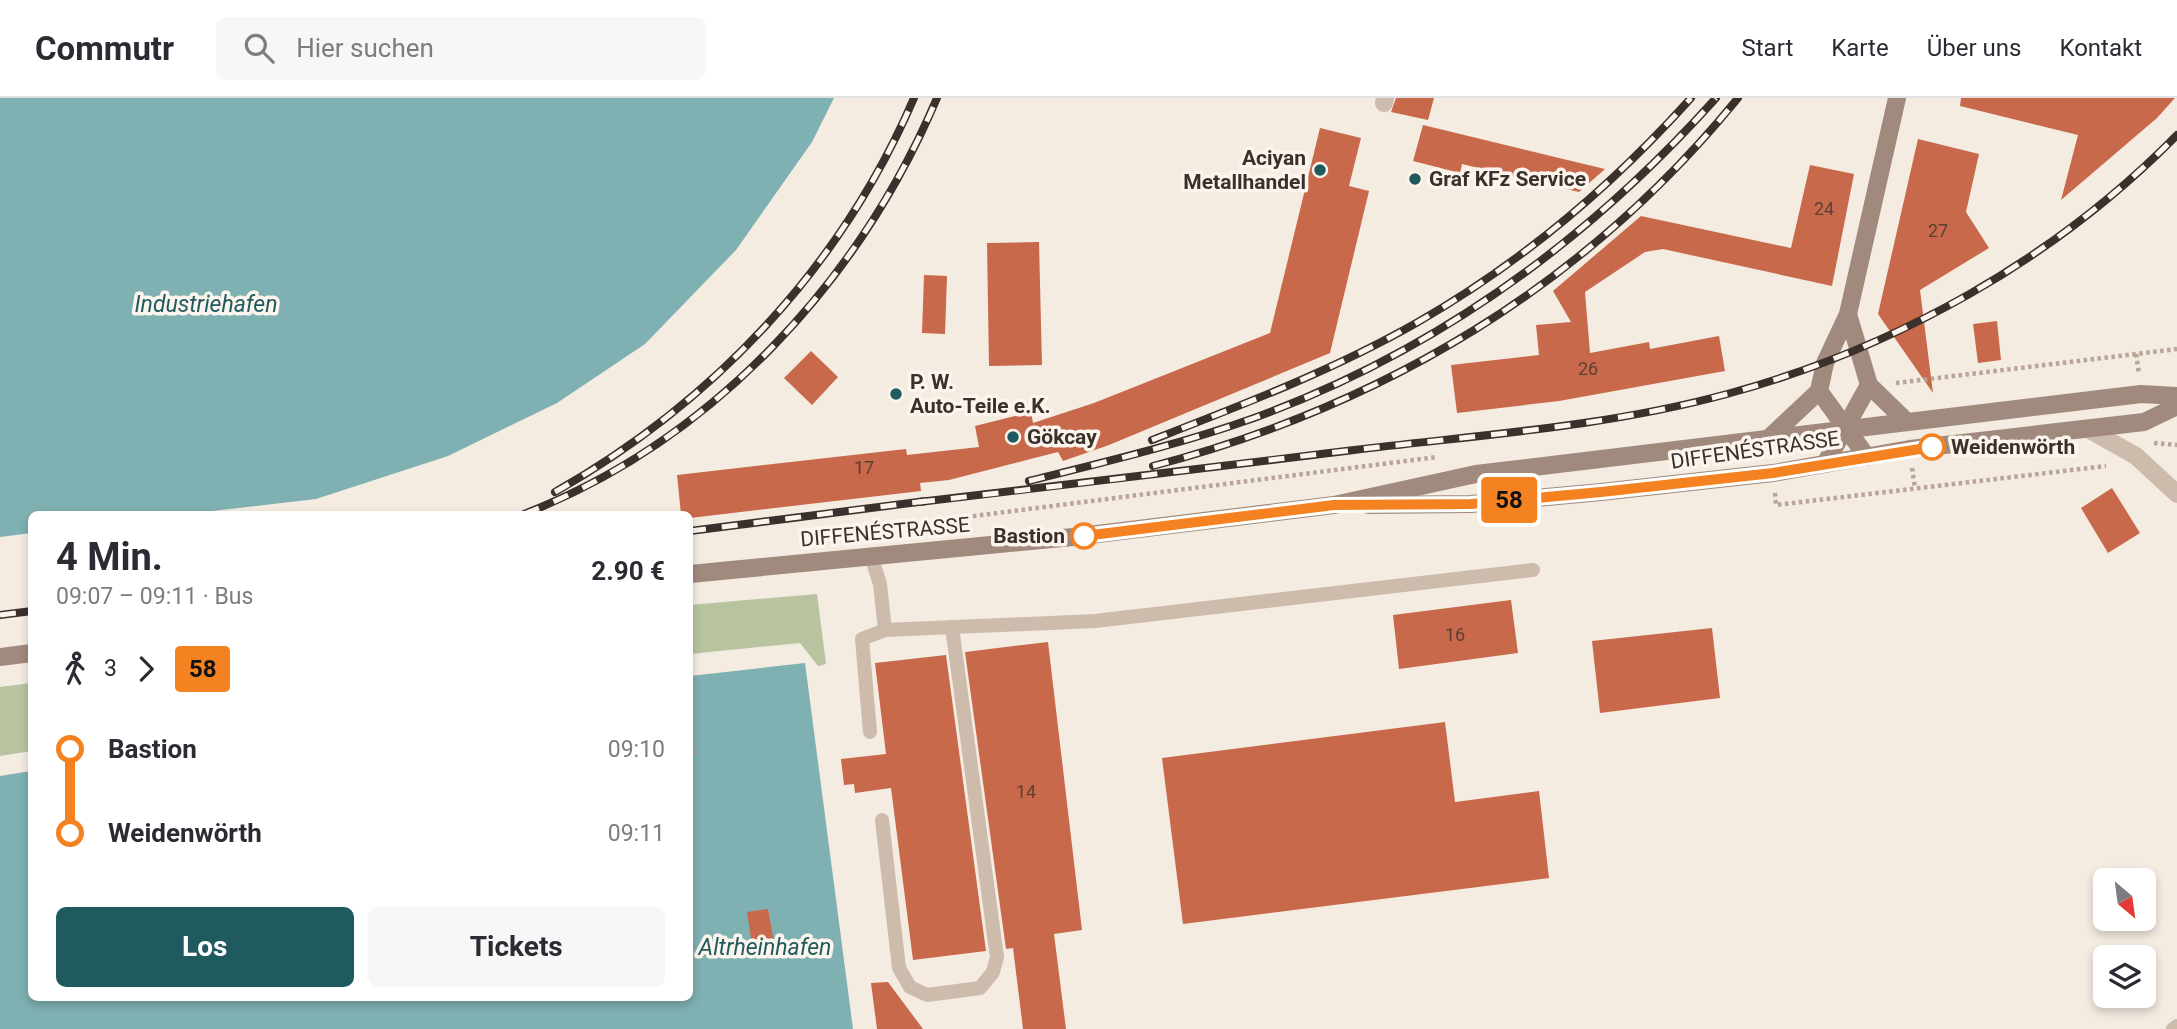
<!DOCTYPE html>
<html lang="de">
<meta charset="utf-8">
<style>
:root{--surface:#fff;--page:#f7f7f7;--text:#2b2b33;--muted:#7c7c81;--line:#e1e1e2;--accent:#1f5a5e}
body{margin:0;font-family:Roboto,sans-serif;background:var(--page);color:var(--text);height:100vh;display:flex;flex-direction:column;font-size:26px;white-space:nowrap}
*{box-sizing:border-box;margin:0}
p{font-size:23px;color:var(--muted)}
.icon{flex:none;width:38px;height:38px;fill:none;stroke:currentColor;stroke-width:2;stroke-linecap:round;stroke-linejoin:round}
.map{position:relative;flex:1;overflow:hidden}
.sheet{position:absolute;left:28px;top:413px;width:665px;height:490px;display:flex;flex-direction:column;background:var(--surface);border-radius:10px;box-shadow:0 4px 10px #0003}
.sheet>*{flex:none}
.badge{padding:0 14px;border-radius:5px;font-size:24px;line-height:46px}
.needle{width:46px;rotate:151deg}
.fabs{position:absolute;left:2093px;top:770px;display:grid;gap:14px}
.fabs a{display:grid;place-items:center;width:63px;height:63px;border-radius:10px;background:var(--surface);box-shadow:0 4px 10px #0003;font-size:35px}
.map>.badge{position:absolute;translate:-50% -50%;box-shadow:0 0 0 4px #fff}
.legs{display:flex;align-items:center;gap:10px;height:77px;padding:0 28px;font-size:23px}
.legs p{margin-inline-start:auto}
.headline{display:flex;align-items:center;justify-content:space-between;height:119px;padding:0 28px}
h1{font-size:38px;font-weight:700;line-height:52px}
.cta{display:flex;gap:14px;margin-top:auto;padding:14px 28px}
.cta a{flex:1;height:80px;border-radius:10px;background:var(--accent);color:#fff;font-size:28px;font-weight:700;line-height:80px;text-align:center}
.cta a+a{background:var(--page);color:var(--text)}
ul{padding:0 28px;list-style:none}
li{display:flex;align-items:center;gap:24px;height:84px;font-size:26px}
li i{display:grid;place-items:center;width:10px;height:100%;margin:0 9px;background:currentColor}
li i::after{content:'';width:18px;height:18px;margin:-9px;border:5px solid;border-radius:50%;background:var(--surface)}
li p{margin-inline-start:auto}
li:first-child i{background:linear-gradient(#0000 50%,currentColor 0)}
li:last-child i{background:linear-gradient(currentColor 50%,#0000 0)}
header{display:flex;align-items:center;gap:42px;box-sizing:border-box;height:98px;padding:0 35px;background:var(--surface);border-bottom:2px solid var(--line)}
header strong{font-size:33px}
nav{display:flex;gap:38px;margin-inline-start:auto;font-size:24px}
.search{width:490px;height:63px;background:var(--page);display:flex;align-items:center;gap:18px;box-sizing:border-box;padding:0 24px;border-radius:10px;color:var(--muted);font-size:26px}
.map>svg:first-child{display:block}
.green{fill:#b8c4a0}
.water{fill:#7fb0b2}
.building{fill:#c8694b}
.lines{fill:none;stroke-linecap:round;stroke-linejoin:round}
.path{stroke:#b9a596;stroke-width:4.5;stroke-dasharray:3.5 3.5;stroke-linecap:butt}
.lane{stroke:#cdbbac;stroke-width:14}
.street{stroke:#cdbbac;stroke-width:18}
.secondary{stroke:#a18a7d;stroke-width:18}
.rail-casing{stroke:#3b302b;stroke-width:8}
.rail{stroke:#fbf5ee;stroke-width:5;stroke-dasharray:16;stroke-linecap:butt}
.line-1-casing{stroke:#fff;stroke-width:16}
.line-1{stroke:#f58220;stroke-width:10}
.poi-dot{fill:#1f5a5e;stroke:#fbf5ee;stroke-width:2.5}
.stop-1-dot{fill:#fff;stroke:#f58220;stroke-width:3.5}
.labels{text-anchor:middle;dominant-baseline:central;stroke-width:7;stroke-linejoin:round;paint-order:stroke}
.number-label{font-size:18px;fill:#5e3e33}
.poi-label{font-size:21px;font-weight:bold;fill:#3b302b;stroke:#fbf5ee;text-anchor:start}
.stop-label{font-size:21px;font-weight:bold;fill:#3b302b;stroke:#fbf5ee;text-anchor:start}
.street-label{font-size:21px;fill:#3b302b;stroke:#fbf5ee}
.water-label{font-size:23px;font-style:italic;fill:#1f5a5e;stroke:#fbf5ee}
</style>
<header>
<strong>Commutr</strong>
<div class="search"><svg class="icon" aria-label="search" viewBox="0 0 24 24"><circle cx="10" cy="10" r="6"/><path d="M15 15l6 6"/></svg>Hier suchen</div>
<nav><a>Start</a><a>Karte</a><a>Über uns</a><a>Kontakt</a></nav>
</header>
<div class="map">
<svg width="2177" height="931" viewBox="0 0 2177 931">
<rect width="100%" height="100%" fill="#f4ebe1"/>
<g class="green">
<polygon points="817,496 826,566 818,568 800,545 690,556 690,507"/>
<polygon points="31,585 31,653 0,658 0,589"/>
</g>
<g class="water">
<polygon points="0,0 834,0 812,44 736,152 645,246 557,305 448,358 316,401 186,416 32,416 31,435 0,439"/>
<polygon points="805,565 853,931 0,931 0,678 31,673 32,900 690,900 690,578"/>
</g>
<g class="building">
<polygon points="1396,0 1434,0 1428,22 1391,14"/>
<polygon points="1961,0 2175,0 2157,20 2061,102 2078,37 1960,8"/>
<polygon points="1423,27 1559,60 1605,71 1579,94 1462,66 1460,75 1413,63"/>
<polygon points="1320,30 1361,40 1349,88 1369,93 1330,255 1109,347 1063,363 1058,354 949,382 920,385 921,393 690,420 690,416 681,416 677,377 906,351 907,357 979,349 975,328 1031,314 1033,325 1094,305 1270,235"/>
<polygon points="1918,41 1979,56 1966,114 1989,150 1920,192 1933,295 1878,216"/>
<polygon points="1810,67 1854,76 1832,188 1663,151 1645,154 1585,194 1590,255 1649,244 1650,251 1719,238 1725,273 1559,303 1457,315 1451,267 1539,257 1536,227 1571,224 1553,193 1641,118 1791,150"/>
<polygon points="1039,144 1042,267 989,268 987,145"/>
<polygon points="924,177 947,178 945,236 922,235"/>
<polygon points="1997,223 2001,262 1978,265 1973,226"/>
<polygon points="811,253 838,279 812,307 784,280"/>
<polygon points="2112,390 2140,435 2108,455 2081,410"/>
<polygon points="1511,502 1518,555 1399,571 1393,517"/>
<polygon points="1712,530 1720,600 1600,615 1592,543"/>
<polygon points="1048,544 1082,832 1054,836 1066,931 1023,931 1013,850 1006,851 965,554"/>
<polygon points="946,557 986,853 913,862 891,690 855,695 854,686 844,687 841,661 886,656 875,565"/>
<polygon points="1445,624 1455,704 1539,693 1549,780 1183,826 1162,660"/>
<polygon points="768,811 776,857 754,860 747,814"/>
<polygon points="888,884 923,931 877,931 871,885"/>
</g>
<g class="lines">
<g class="path">
<polyline points="2136,256 2139,276"/>
<polyline points="1896,285 2177,251"/>
<polyline points="2154,345 2177,347"/>
<polyline points="1912,370 1915,390"/>
<polyline points="1775,395 1776,407 2106,368"/>
<polyline points="966,419 1437,359"/>
<polyline points="690,611 693,658"/>
</g>
<g class="lane">
<polyline points="885,532 1095,523 1533,472"/>
<polyline points="870,634 862,541 885,532 880,486 871,458"/>
<polyline points="882,722 899,870 910,889 927,897 980,890 993,874 997,859 952,529"/>
<polyline points="2173,931 2177,928"/>
</g>
<g class="street">
<polyline points="1384,5 1385,0"/>
<polyline points="2088,331 2136,358 2177,396"/>
</g>
<g class="secondary">
<polyline points="1848,216 1869,287 1907,324"/>
<polyline points="1819,293 1825,265 1848,216 1897,0"/>
<polyline points="1819,293 1867,359"/>
<polyline points="1768,341 1819,293"/>
<polyline points="1825,366 1869,287"/>
<polyline points="1369,407 1471,406 1601,394 1773,375 1910,351 2144,324 2177,308"/>
<polyline points="690,476 1073,439 1334,407 1476,376 2141,296 2177,298"/>
<polyline points="0,559 32,555"/>
</g>
<g class="rail-casing">
<g id="rail">
<path d="M1152 342C1242 307 1334 272 1418 224 1521 165 1612 88 1691 0"/>
<path d="M1153 368C1385 307 1586 187 1738 0"/>
<path d="M1029 383C1105 364 1181 346 1254 320 1435 254 1588 143 1716 0"/>
<path d="M555 394C714 304 842 168 914 0"/>
<path d="M919 404C1064 388 1209 369 1354 352 1478 337 1606 329 1727 296 1896 250 2054 162 2177 37"/>
<path d="M524 416C712 343 859 184 937 0"/>
<polyline points="690,433 926,403"/>
<polyline points="0,517 32,513"/>
</g>
</g>
<use href="#rail" class="rail"/>
</g>
<g class="lines">
<g class="line-1-casing">
<polyline id="line-1" points="1084,438 1334,407 1471,406 1601,394 1773,375 1932,349"/>
</g>
<use href="#line-1" class="line-1"/>
</g>
<g class="poi-dot">
<circle cx="1320" cy="72" r="7"/>
<circle cx="1415" cy="81" r="7"/>
<circle cx="896" cy="296" r="7"/>
<circle cx="1013" cy="339" r="7"/>
</g>
<g class="stop-1-dot">
<circle cx="1932" cy="349" r="12"/>
<circle cx="1084" cy="438" r="12"/>
</g>
<g class="labels">
<g class="number-label">
<text x="1824" y="110">24</text>
<text x="1938" y="132">27</text>
<text x="1588" y="270">26</text>
<text x="864" y="369">17</text>
<text x="1455" y="536">16</text>
<text x="1026" y="693">14</text>
</g>
<g class="poi-label">
<text x="1306" y="60" text-anchor="end">Aciyan<tspan x="1306" dy="24">Metallhandel</tspan></text>
<text x="1429" y="81">Graf KFz Service</text>
<text x="910" y="284">P. W.<tspan x="910" dy="24">Auto-Teile e.K.</tspan></text>
<text x="1027" y="339">Gökcay</text>
</g>
<g class="stop-label">
<text x="1951" y="349">Weidenwörth</text>
<text x="1065" y="438" text-anchor="end">Bastion</text>
</g>
<g class="street-label">
<text transform="translate(1755 352) rotate(-8)">DIFFENÉSTRASSE</text>
<text transform="translate(885 434) rotate(-5)">DIFFENÉSTRASSE</text>
</g>
<g class="water-label">
<text x="206" y="206">Industriehafen</text>
<text x="765" y="849">Altrheinhafen</text>
</g>
</g>
</svg>
<div class="fabs">
<a><svg class="needle" viewBox="-14 -14 28 28"><path d="M0-13l5 13h-10z" fill="#e53935"/><path d="M0 13l5-13h-10z" fill="#7c7c81"/></svg></a>
<a><svg class="icon" aria-label="layers" viewBox="0 0 24 24"><path d="M12 4l9 5-9 5-9-5zM3 14l9 5 9-5"/></svg></a>
</div>
<b class="badge" style="left:1509px;top:402px;background:#f58220;color:#111">58</b>
<section class="sheet">
<div class="headline"><div><h1>4 Min.</h1><p>09:07 – 09:11 · Bus</p></div><b>2.90 €</b></div>
<div class="legs"><svg class="icon" aria-label="walk" viewBox="0 0 24 24"><circle cx="13" cy="4" r="2"/><path d="M13 8l-2 6 4 7M11 14l-3 7M7 12l3-4h3l4 4"/></svg>3<svg class="icon" aria-label="forward" viewBox="0 0 24 24"><path d="M9 5l7 7-7 7"/></svg><b class="badge" style="background:#f58220;color:#111">58</b></div>
<ul>
<li><i style="color:#f58220"></i><b>Bastion</b><p>09:10</p></li>
<li><i style="color:#f58220"></i><b>Weidenwörth</b><p>09:11</p></li>
</ul>
<div class="cta"><a>Los</a><a>Tickets</a></div>
</section>
</div>
